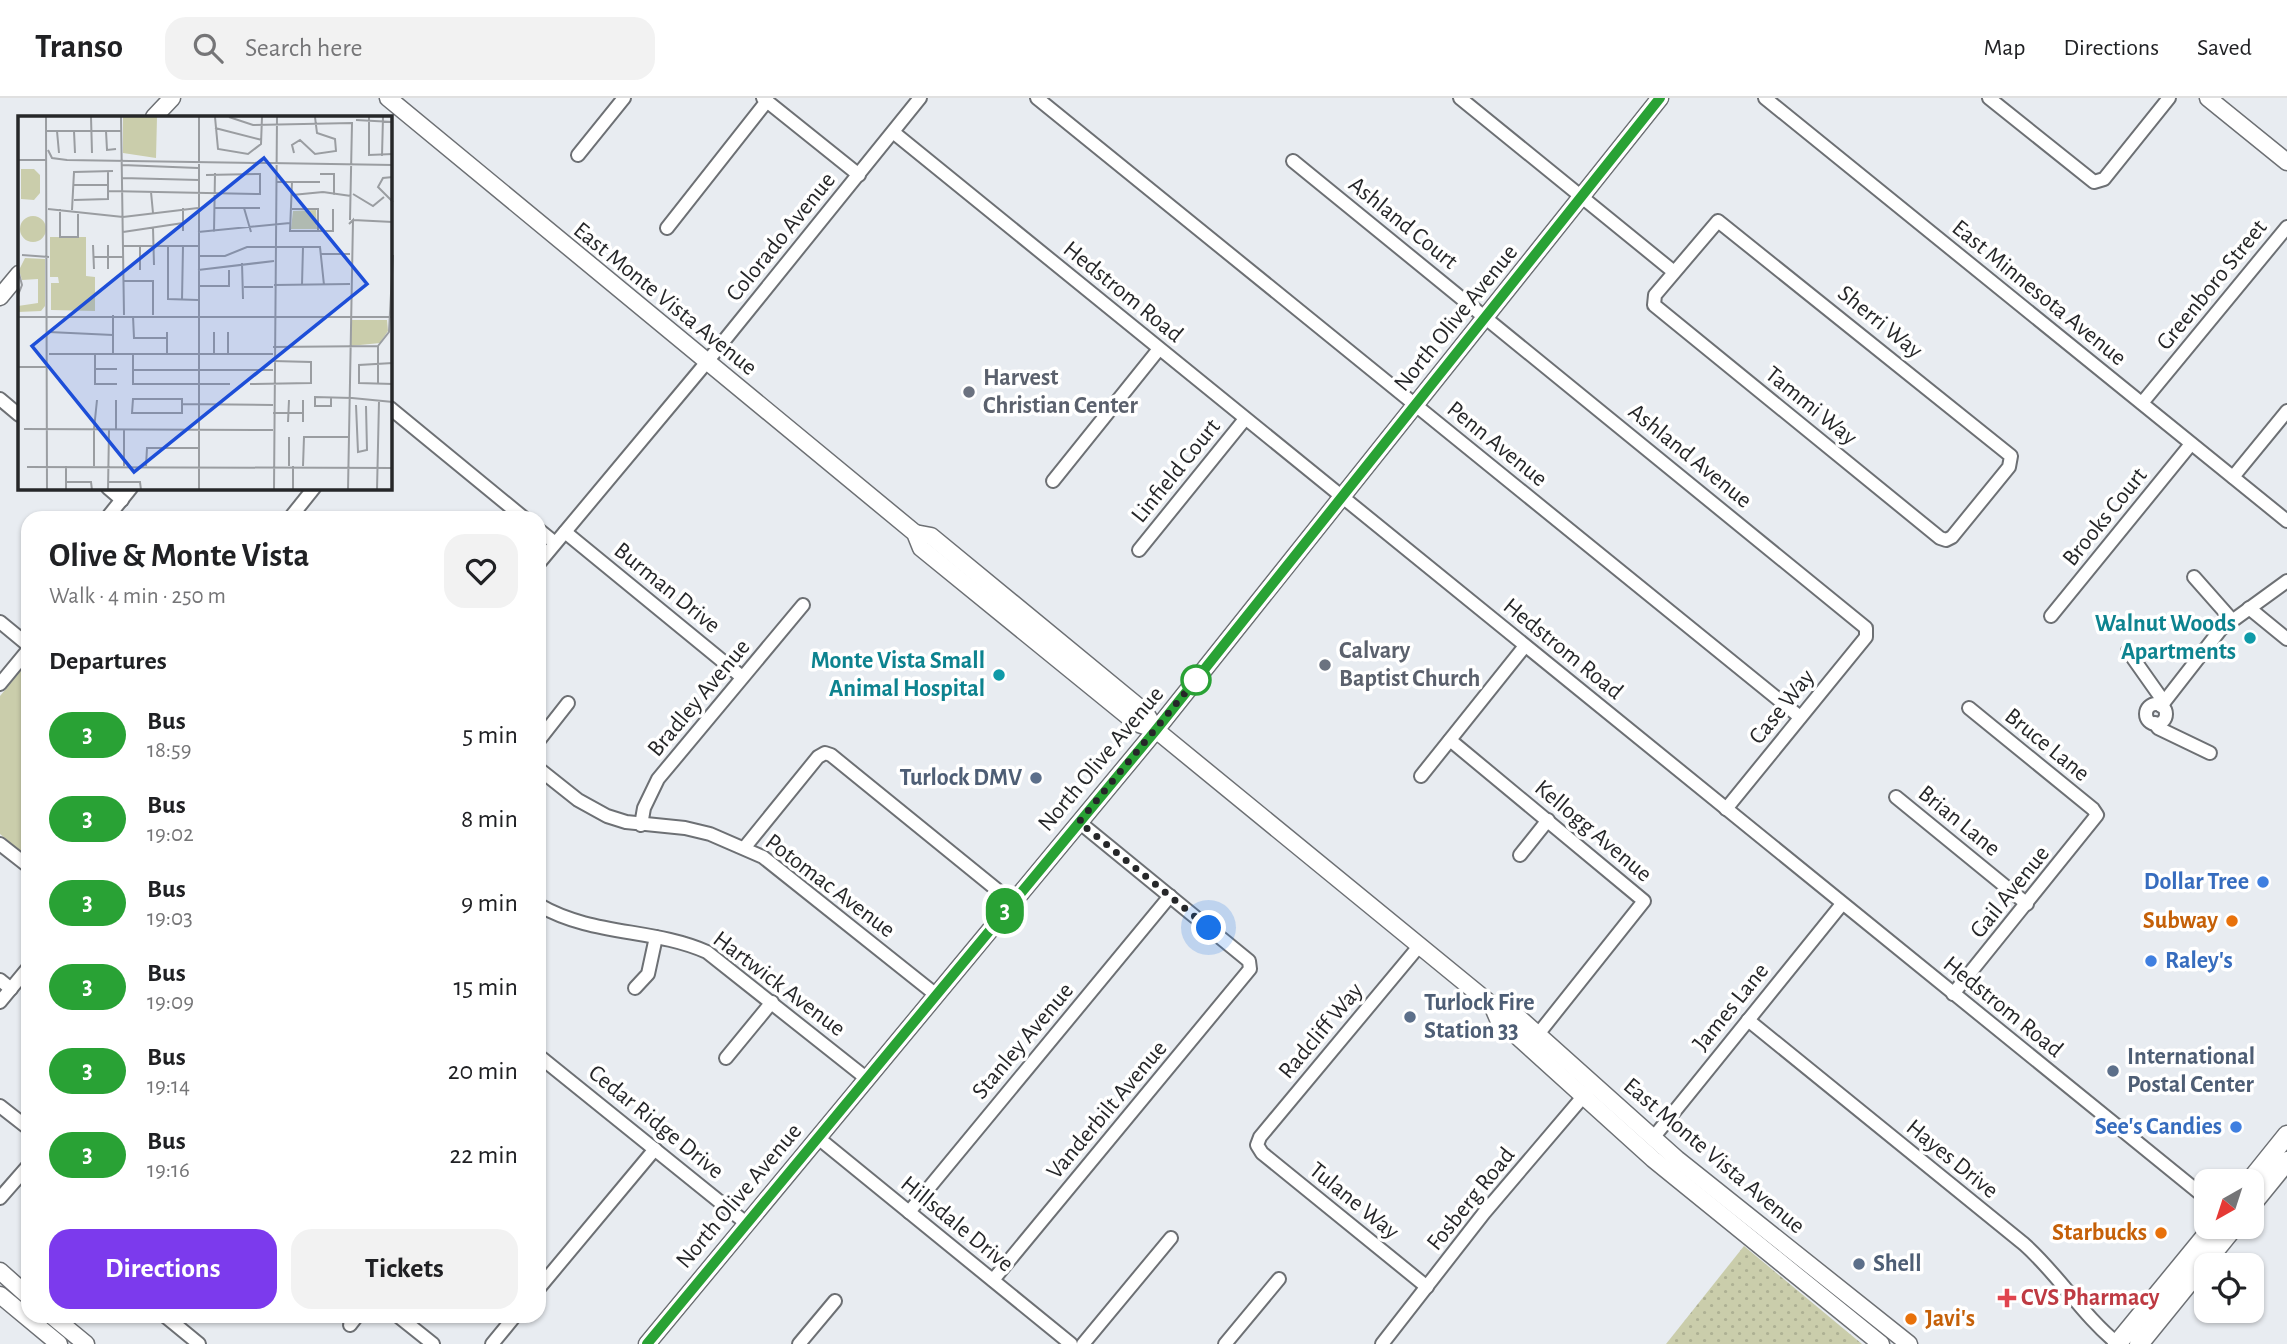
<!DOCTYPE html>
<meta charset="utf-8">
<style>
:root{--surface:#fff;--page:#f2f2f2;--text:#202124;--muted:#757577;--line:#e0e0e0;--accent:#7c3aed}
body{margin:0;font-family:"Alegreya Sans",sans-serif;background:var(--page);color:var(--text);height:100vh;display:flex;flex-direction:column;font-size:26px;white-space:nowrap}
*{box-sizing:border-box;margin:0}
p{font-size:23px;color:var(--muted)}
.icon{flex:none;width:38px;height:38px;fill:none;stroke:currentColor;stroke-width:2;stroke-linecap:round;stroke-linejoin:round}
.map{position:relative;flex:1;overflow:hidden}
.drawer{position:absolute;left:21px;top:413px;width:525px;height:812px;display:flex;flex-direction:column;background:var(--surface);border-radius:21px;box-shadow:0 2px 5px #0004}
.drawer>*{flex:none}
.badge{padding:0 14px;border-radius:23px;font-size:24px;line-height:46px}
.needle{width:46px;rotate:219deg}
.controls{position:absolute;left:2194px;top:1071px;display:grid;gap:14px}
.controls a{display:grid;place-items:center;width:70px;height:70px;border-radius:14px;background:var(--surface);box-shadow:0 2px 5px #0004;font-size:35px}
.you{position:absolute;width:35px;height:35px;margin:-18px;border:5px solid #fff;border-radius:50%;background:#1a73e8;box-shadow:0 0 0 10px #1a73e833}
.map>.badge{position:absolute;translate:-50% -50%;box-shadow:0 0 0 4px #fff}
h2{padding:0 28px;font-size:26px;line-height:63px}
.round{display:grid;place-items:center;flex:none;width:74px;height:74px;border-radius:21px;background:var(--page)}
.summary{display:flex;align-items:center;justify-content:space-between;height:119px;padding:0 28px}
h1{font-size:33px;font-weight:700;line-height:52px}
.primary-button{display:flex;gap:14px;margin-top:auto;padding:14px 28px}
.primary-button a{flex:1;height:80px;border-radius:21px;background:var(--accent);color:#fff;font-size:28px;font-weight:700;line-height:80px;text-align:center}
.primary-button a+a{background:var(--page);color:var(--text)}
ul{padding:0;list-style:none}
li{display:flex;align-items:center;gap:21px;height:84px;padding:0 28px}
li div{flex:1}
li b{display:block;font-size:26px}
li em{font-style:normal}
li .badge{min-width:77px;font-weight:700;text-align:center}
header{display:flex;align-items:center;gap:42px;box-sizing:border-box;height:98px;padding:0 35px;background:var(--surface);border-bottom:2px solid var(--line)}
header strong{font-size:33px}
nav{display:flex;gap:38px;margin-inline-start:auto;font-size:24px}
.search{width:490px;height:63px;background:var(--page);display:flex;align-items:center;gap:18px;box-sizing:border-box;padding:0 24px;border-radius:21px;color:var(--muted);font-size:26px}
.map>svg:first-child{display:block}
.grass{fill:url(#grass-dots)}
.green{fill:#cacdab}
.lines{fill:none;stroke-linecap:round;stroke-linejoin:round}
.street-casing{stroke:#6d7074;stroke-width:16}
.secondary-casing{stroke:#6d7074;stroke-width:19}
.primary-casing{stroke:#6d7074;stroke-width:21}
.street{stroke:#fff;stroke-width:12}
.secondary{stroke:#fff;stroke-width:16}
.primary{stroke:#fff;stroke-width:18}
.line-casing{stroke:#fff;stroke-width:16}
.line{stroke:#29a235;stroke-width:10}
.walk{stroke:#262729;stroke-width:7;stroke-dasharray:0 12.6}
.worship-dot{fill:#6b7280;stroke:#fff;stroke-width:2.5}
.culture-dot{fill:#0f9aa8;stroke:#fff;stroke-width:2.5}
.stop-dot{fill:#fff;stroke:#29a235;stroke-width:3.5}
.service-dot{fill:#5c6f8a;stroke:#fff;stroke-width:2.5}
.shop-dot{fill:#3f7fe0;stroke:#fff;stroke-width:2.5}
.food-dot{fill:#e8710a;stroke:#fff;stroke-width:2.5}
.health-dot{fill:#e0444e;stroke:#fff;stroke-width:2.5}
.labels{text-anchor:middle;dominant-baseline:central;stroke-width:7;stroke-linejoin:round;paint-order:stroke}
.street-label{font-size:24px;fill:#262729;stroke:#fff}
.worship-label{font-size:24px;font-weight:bold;fill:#5b616d;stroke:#fff;text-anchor:start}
.culture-label{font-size:24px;font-weight:bold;fill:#0d838f;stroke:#fff;text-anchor:end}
.service-label{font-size:24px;font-weight:bold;fill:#4e5e75;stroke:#fff;text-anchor:start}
.shop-label{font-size:24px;font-weight:bold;fill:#366cbe;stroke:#fff;text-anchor:end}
.food-label{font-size:24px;font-weight:bold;fill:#c56008;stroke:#fff;text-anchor:end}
.health-label{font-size:24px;font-weight:bold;fill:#be3a42;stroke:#fff;text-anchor:start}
.inset-road{fill:none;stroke:#9a9da1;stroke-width:2}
.view{fill:#1d4ed8;fill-opacity:0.15;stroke:#1d4ed8;stroke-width:3.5}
.inset-edge{fill:none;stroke:#262729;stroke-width:3.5}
</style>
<header>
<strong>Transo</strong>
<div class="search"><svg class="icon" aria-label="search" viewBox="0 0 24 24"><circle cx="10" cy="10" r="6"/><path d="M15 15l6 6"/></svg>Search here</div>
<nav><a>Map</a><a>Directions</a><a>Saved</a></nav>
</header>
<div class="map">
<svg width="2287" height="1246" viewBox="0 0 2287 1246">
<defs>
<pattern id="grass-dots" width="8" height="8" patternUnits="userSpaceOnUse" patternTransform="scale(1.75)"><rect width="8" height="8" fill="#cacdab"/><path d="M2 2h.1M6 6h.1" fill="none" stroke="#adb093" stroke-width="1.8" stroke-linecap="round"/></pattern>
</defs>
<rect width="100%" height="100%" fill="#e8ecf1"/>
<polygon class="grass" points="1744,1148 1862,1246 1666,1246"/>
<polygon class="green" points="25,568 28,569 28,759 0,736 0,598"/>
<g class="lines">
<g class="street-casing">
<g id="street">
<polyline points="763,0 859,77"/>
<polyline points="1037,0 1800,619"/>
<polyline points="1460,0 1674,174"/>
<polyline points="1765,0 2287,423"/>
<polyline points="1989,0 2094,84 2104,81 2169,0"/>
<polyline points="893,34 2207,1101"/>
<polyline points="578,57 624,0"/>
<polyline points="1293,63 1866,530 1866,539 1726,711"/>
<polygon points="1718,123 2011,358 2009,369 1952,439 1946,442 1940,440 1654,207 1655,197"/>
<polyline points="667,130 767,3"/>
<polyline points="0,301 19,317"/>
<polyline points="2142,305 2287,129"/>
<polyline points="390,310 524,420"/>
<polyline points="2233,379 2287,313"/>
<polyline points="1053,383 1159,251"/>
<polyline points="108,390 122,402"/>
<polyline points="107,420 131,390"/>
<polyline points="290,420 314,390"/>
<polyline points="539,432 555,445"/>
<polyline points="565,434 742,579"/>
<polyline points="1139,452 1245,321"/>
<polyline points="539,465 706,265 920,0"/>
<polyline points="2194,479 2232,522"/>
<polyline points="2249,510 2287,541"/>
<polyline points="2051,518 2191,346"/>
<polyline points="0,524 28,547"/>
<polyline points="2128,553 2164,604"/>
<polyline points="0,586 28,552"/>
<circle cx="2156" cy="616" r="10"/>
<polyline points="2161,608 2221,531 2287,483"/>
<polyline points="2155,625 2158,630 2210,655"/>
<polyline points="539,642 568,605"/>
<polyline points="1450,642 1644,803 1539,935"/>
<polyline points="539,671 578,702 607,718 626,724 685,730 710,736 763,759 935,896"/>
<polyline points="1421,678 1525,548"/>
<polyline points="1896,699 2027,806"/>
<polyline points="641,727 644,710 658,681 803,507"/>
<polyline points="0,746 28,768"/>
<polyline points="745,749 818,659 825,655 831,657 1012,804"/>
<polyline points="1520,757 1548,722"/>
<path d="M539 807C592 838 653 830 707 854L866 980"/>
<polyline points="1420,847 1260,1039 1257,1047 1262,1055 1427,1189"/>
<polyline points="0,882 11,891"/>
<polyline points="635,890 648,876 656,839"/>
<polyline points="1953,896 2097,717 2093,711 1969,610"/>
<polyline points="0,904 28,870"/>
<path d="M1748 922 2024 1146C2059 1177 2082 1217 2118 1246"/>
<polyline points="539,958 746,1125"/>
<polyline points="726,960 772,904"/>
<polyline points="0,1008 28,1030"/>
<polyline points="817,1039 1071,1246"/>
<polyline points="1653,1040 1842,806"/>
<polyline points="0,1100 28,1068"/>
<polyline points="909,1114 1170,798"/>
<polyline points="993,1182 1250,871 1249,863 1079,724"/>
<polyline points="539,1190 655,1051"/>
<polyline points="165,1218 199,1246"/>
<polyline points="398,1218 433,1246"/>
<polyline points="350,1227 357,1218"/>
<polyline points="492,1246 515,1218"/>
<polyline points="799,1246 835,1203"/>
<polyline points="1083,1246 1171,1140"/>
<polyline points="1225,1246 1279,1181"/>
<polyline points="1382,1246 1484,1115 1587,994"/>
</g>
</g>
<g class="secondary-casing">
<g id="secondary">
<polyline points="388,0 915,435 921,450 1136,625 1156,632 1492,907 1498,921 1653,1061 1881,1246"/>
<polyline points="2208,0 2287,64"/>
<polyline points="154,19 172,0"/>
<polyline points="0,199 19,176"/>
<polyline points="915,435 931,438 1145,614 1156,632"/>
<polyline points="1492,907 1507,909 1677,1061 1909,1246"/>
<polyline points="0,1173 28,1198"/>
<polyline points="0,1197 59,1246"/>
<polyline points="52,1218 86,1246"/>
<polyline points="647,1246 1156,632 1660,0"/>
</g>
</g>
<g class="primary-casing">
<g id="primary">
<polyline points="2250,1083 2287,1037"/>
<polyline points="2252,1106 2287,1063"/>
<polyline points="2117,1246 2213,1129"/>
<polyline points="2139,1246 2234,1129"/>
</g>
</g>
<use href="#street" class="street"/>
<use href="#secondary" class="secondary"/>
<use href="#primary" class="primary"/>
</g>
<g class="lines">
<g class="line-casing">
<polyline id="line" points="647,1246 1156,632 1660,0"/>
</g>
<use href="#line" class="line"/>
<polyline class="walk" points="1196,582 1198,579 1079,724 1209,830"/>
</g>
<g class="worship-dot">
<circle cx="969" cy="294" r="7"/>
<circle cx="1325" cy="567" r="7"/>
</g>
<g class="culture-dot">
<circle cx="2250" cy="540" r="7"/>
<circle cx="999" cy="577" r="7"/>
</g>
<circle class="stop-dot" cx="1196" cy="582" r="14"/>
<g class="service-dot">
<circle cx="1036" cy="680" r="7"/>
<circle cx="1410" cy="919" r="7"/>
<circle cx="2113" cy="973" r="7"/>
<circle cx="1859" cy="1166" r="7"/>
</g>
<g class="shop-dot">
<circle cx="2263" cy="784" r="7"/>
<circle cx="2151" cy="863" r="7"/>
<circle cx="2236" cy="1029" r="7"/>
</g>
<g class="food-dot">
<circle cx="2232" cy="823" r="7"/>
<circle cx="2161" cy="1135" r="7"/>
<circle cx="1911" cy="1221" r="7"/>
</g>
<path class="health-dot" d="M2003.5 1189.5h7v7h7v7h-7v7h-7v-7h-7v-7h7z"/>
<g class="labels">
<g class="street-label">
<text transform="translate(1403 125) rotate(39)">Ashland Court</text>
<text transform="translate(781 139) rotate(-51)">Colorado Avenue</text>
<text transform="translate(2212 187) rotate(-51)">Greenboro Street</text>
<text transform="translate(1123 194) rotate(39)">Hedstrom Road</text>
<text transform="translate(2039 195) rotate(39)">East Minnesota Avenue</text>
<text transform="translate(665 201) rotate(39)">East Monte Vista Avenue</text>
<text transform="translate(1456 220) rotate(-51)">North Olive Avenue</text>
<text transform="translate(1880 224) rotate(39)">Sherri Way</text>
<text transform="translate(1811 308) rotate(39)">Tammi Way</text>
<text transform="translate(1497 346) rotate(39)">Penn Avenue</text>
<text transform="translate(1690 358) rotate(39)">Ashland Avenue</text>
<text transform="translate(1176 373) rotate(-51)">Linfield Court</text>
<text transform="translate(2105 419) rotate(-51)">Brooks Court</text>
<text transform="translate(667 490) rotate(39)">Burman Drive</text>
<text transform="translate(1563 551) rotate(39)">Hedstrom Road</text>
<text transform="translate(699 600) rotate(-50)">Bradley Avenue</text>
<text transform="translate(1782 609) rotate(-51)">Case Way</text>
<text transform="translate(2047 647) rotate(39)">Bruce Lane</text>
<text transform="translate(1101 661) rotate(-50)">North Olive Avenue</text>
<text transform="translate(1959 723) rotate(39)">Brian Lane</text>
<text transform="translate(1593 733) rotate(40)">Kellogg Avenue</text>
<text transform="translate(830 788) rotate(37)">Potomac Avenue</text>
<text transform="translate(2010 794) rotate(-51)">Gail Avenue</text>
<text transform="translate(779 886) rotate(37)">Hartwick Avenue</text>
<text transform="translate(1731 909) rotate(-51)">James Lane</text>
<text transform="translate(2003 909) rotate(39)">Hedstrom Road</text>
<text transform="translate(1321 933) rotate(-50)">Radcliff Way</text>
<text transform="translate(1023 943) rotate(-50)">Stanley Avenue</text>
<text transform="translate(1107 1012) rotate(-50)">Vanderbilt Avenue</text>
<text transform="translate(656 1024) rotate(39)">Cedar Ridge Drive</text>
<text transform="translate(1714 1058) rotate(40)">East Monte Vista Avenue</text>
<text transform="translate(1952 1061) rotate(39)">Hayes Drive</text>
<text transform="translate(739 1098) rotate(-50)">North Olive Avenue</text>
<text transform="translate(1471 1101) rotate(-51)">Fosberg Road</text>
<text transform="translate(1354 1103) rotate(39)">Tulane Way</text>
<text transform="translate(957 1126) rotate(39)">Hillsdale Drive</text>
</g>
<g class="worship-label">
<text x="983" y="280">Harvest<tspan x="983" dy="28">Christian Center</tspan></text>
<text x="1339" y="553">Calvary<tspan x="1339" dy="28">Baptist Church</tspan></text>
</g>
<g class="culture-label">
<text x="2236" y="526">Walnut Woods<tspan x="2236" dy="28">Apartments</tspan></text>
<text x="985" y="563">Monte Vista Small<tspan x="985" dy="28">Animal Hospital</tspan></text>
</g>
<g class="service-label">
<text x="1022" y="680" text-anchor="end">Turlock DMV</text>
<text x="1424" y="905">Turlock Fire<tspan x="1424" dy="28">Station 33</tspan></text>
<text x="2127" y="959">International<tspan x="2127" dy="28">Postal Center</tspan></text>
<text x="1873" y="1166">Shell</text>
</g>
<g class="shop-label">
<text x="2249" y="784">Dollar Tree</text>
<text x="2165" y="863" text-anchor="start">Raley's</text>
<text x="2222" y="1029">See's Candies</text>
</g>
<g class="food-label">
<text x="2218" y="823">Subway</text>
<text x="2147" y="1135">Starbucks</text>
<text x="1925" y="1221" text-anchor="start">Javi's</text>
</g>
<g class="health-label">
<text x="2021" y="1200">CVS Pharmacy</text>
</g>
</g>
<g transform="translate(18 18)">
<rect width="374" height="374" fill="#e8ecf1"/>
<path d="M32 121H68V160L77 161V195L33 194V167H41L40 161H32ZM7 142 27 143V190L23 195 0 196V190L20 187V163L4 164 1 154Z" fill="#cacdab"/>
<path d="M105 1H139L138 42 105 37ZM3 53H16L22 59V77L16 84 3 83ZM298 94 299 113H273L275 95ZM2 113a13 13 0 1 1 26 0a13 13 0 1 1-26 0ZM334 204H369L370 215 362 227 332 230Z" fill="#cacdab"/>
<path class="inset-road" d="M28 1 29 374M73 1 74 37M103 1 106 199M197 1 200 33 230 38 243 28 244 1M211 1 235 9 334 7 332 104M351 1V39L375 38M338 4 375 6M197 12 244 24M28 15H104M39 15 41 37M56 15 57 37M88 15 89 34 98 33M30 34 34 42 49 44M276 37 274 29 282 24 297 38 318 35 317 23 299 17 297 1M364 40 365 1M0 44H28M49 44 375 49M104 49 180 52M302 58H316V79M375 61 365 62 360 71 375 86M104 62 181 64M258 66H302M274 66 272 115H315V93M56 69H90M90 75 242 78V58L188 59M133 76 135 97M305 76 333 80M335 78 355 90 366 81M274 79 305 76M56 84 90 83V55M196 92H242M226 92 233 116M30 93 105 101 180 92M42 93V121H60V98M274 93H300V115M54 94 56 56 95 55M335 104 375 106M135 112 136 149M165 115V92M105 116 165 107M180 116 272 107M196 116 197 57M75 129 76 153M90 129V153M105 130H180M150 130V183L180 184M303 138H332M4 139 31 141M180 140H207L229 131H302L306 169M75 141H105M224 147 225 183M0 154 4 169 0 179M122 154V130M180 154 256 145M106 165H135V199M256 169 332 168M284 169 285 131M180 170H211V154M226 171H255M164 184 165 130M115 200 116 222H149M0 201H375M31 216 95 219M149 216V238M196 216V238M210 216V238M360 230 371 216 375 139M360 230V268M255 231 360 230M31 238H255M77 238V268H99M95 238V199M115 238V268H212M0 251H31M76 253H99M115 254H255M340 267 375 268M341 267V249L375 247M232 268 293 267V246L255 245M313 281V290H297V281L334 282 375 286M164 283V297H114L115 283ZM285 284V306M164 288 255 289M338 289 340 336 349 334 348 290M255 297H285M270 306 271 284M6 313 255 314M76 313 79 284M98 313V284M271 321V350M48 350V374M76 350V313M106 350V314M128 350 129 332H181M285 350 286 321H330M9 351 375 352M48 366H73L74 374M90 366H122L123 374M90 374 91 314M181 374V1M256 374 259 1M275 374V350M294 374H330M330 374 335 104 331 108M359 374 361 285"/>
<path class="view" d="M246 42 349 168 116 356 14 230Z"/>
<rect width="374" height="374" class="inset-edge"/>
</g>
</svg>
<div class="controls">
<a><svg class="needle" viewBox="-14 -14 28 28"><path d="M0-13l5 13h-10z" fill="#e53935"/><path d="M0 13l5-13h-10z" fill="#757577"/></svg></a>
<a><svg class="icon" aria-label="locate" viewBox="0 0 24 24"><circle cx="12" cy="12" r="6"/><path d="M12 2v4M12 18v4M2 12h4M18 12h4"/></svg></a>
</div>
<div class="you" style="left:1209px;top:830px"></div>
<b class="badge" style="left:1005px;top:813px;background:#29a235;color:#fff">3</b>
<section class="drawer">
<div class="summary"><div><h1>Olive &amp; Monte Vista</h1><p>Walk · 4 min · 250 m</p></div><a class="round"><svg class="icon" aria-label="heart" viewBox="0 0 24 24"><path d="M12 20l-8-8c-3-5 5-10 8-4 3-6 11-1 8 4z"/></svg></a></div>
<h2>Departures</h2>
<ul>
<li><span class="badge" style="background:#29a235;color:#fff">3</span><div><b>Bus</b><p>18:59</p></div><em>5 min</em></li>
<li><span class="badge" style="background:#29a235;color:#fff">3</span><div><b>Bus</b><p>19:02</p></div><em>8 min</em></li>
<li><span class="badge" style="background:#29a235;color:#fff">3</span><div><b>Bus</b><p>19:03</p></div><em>9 min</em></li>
<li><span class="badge" style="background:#29a235;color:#fff">3</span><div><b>Bus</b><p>19:09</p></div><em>15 min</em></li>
<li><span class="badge" style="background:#29a235;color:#fff">3</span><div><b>Bus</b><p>19:14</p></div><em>20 min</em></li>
<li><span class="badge" style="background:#29a235;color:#fff">3</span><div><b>Bus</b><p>19:16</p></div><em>22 min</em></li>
</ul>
<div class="primary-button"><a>Directions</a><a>Tickets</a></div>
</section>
</div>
